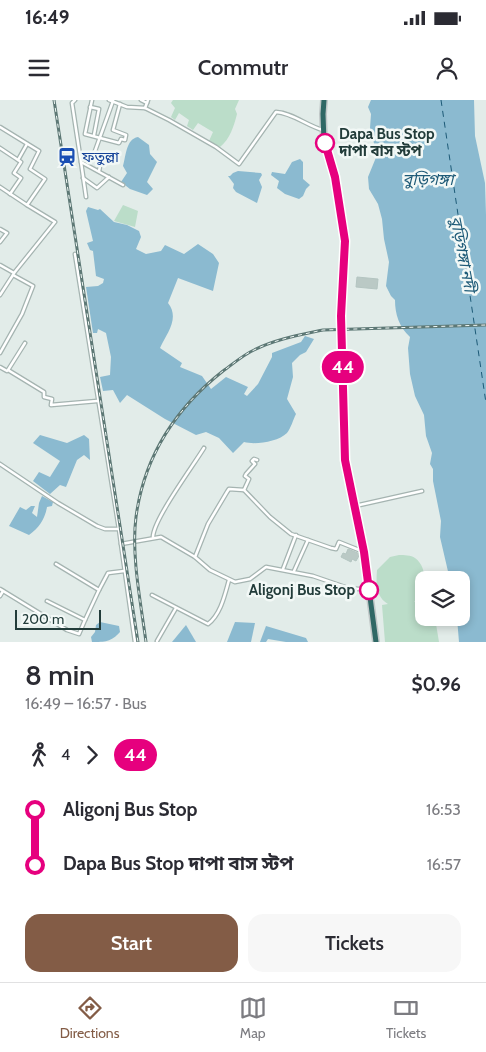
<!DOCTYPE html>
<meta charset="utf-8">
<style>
:root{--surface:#fff;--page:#f7f7f7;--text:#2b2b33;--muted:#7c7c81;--line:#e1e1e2;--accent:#835c46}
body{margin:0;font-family:Cabin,"Noto Sans Bengali",sans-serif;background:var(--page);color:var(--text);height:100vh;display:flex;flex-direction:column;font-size:19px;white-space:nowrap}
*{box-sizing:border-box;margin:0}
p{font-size:16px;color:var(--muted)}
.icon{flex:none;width:28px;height:28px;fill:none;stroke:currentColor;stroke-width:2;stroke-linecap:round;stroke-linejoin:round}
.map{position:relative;height:542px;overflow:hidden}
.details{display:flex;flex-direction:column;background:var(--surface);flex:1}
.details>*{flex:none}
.badge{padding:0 10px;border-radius:16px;font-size:18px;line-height:32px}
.buttons{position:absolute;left:415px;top:471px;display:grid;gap:10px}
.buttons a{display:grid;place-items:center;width:55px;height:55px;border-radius:10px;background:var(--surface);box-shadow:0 2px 8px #0003;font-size:25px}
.scale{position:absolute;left:15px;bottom:12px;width:86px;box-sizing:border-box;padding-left:5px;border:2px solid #223c3a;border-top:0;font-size:14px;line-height:18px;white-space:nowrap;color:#223c3a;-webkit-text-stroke:4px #f2f8f6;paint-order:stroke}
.map>.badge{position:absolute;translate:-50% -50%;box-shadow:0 0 0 2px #fff}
.legs{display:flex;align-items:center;gap:8px;height:55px;padding:0 25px;font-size:16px}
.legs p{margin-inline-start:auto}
.overview{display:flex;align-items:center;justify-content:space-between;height:85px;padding:0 25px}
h1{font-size:28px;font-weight:600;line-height:38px}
.action{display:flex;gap:10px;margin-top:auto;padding:10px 25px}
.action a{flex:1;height:58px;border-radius:15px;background:var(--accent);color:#fff;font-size:20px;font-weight:600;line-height:58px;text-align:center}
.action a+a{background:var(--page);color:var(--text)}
ul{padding:0 25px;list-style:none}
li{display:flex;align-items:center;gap:18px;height:55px;font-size:19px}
li i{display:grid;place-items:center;width:8px;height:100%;margin:0 6px;background:currentColor}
li i::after{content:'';width:12px;height:12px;margin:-6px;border:4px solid;border-radius:50%;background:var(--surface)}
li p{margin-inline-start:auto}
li:first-child i{background:linear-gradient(#0000 50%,currentColor 0)}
li:last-child i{background:linear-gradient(currentColor 50%,#0000 0)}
.status{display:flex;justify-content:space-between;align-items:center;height:35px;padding:0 25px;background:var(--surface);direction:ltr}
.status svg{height:14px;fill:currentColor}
header{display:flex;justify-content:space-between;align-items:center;height:65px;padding:0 25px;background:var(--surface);font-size:22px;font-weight:600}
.tabs{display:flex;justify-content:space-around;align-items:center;height:70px;border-top:1px solid var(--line);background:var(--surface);font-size:14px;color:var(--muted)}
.tabs a{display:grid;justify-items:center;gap:2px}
.tabs .selected{color:var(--accent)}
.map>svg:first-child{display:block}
.green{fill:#bbddc9}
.water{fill:#8bbad0}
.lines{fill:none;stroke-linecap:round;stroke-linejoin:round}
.ferry{stroke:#1d5a77;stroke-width:1;stroke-dasharray:6 5;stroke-linecap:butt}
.building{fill:#bac9c5;stroke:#b4c5c1}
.street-casing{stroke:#a5b4b1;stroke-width:5}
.highway-casing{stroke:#c1c8c8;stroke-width:8}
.street{stroke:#fff;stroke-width:2.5}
.highway{stroke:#2f6865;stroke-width:5}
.rail-casing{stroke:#5d7875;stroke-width:3}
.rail{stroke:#f2f8f6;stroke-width:1;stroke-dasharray:4;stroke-linecap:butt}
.line-1-casing{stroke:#fff;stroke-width:11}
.line-1{stroke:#e6007e;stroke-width:8}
.stop-1-dot{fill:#fff;stroke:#e6007e;stroke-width:2.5}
.labels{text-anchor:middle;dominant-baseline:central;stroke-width:5;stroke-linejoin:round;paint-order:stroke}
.stop-label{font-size:15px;font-weight:bold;fill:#223c3a;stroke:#f2f8f6;text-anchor:start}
.transit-label{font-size:15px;fill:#164399;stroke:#f2f8f6;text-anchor:start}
.water-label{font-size:16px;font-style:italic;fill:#1d5a77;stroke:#f2f8f6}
</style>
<div class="status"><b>16:49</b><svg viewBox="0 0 49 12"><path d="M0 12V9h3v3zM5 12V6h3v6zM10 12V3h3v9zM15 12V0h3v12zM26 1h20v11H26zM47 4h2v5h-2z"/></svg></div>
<header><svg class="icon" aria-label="menu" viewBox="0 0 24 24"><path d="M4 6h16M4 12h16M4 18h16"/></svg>Commutr<svg class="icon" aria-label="person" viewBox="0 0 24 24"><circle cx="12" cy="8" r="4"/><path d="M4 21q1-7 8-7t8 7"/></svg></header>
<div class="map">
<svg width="486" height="542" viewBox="0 0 486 542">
<rect width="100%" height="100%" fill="#e2ece9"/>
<g class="green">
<path d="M173 0H239L235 9 237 14C234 26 230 39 220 47L209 41 213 32 198 23 193 30 187 26 189 20 179 13 175 20 171 17 175 8 171 3Z"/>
<polygon points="123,105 138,111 135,127 114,121"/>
<path d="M399 455C404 455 411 455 415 458 429 468 426 493 414 502H424V518H435L439 542H385L382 505 388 504C376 497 376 483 377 470L390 457Z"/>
</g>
<g class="water">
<path d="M371 0H474L475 36 485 83 486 115V542H459L457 518H461V480H450L440 437 441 421 433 381V369L430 364 432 353 426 336 424 315 415 296 410 274 408 248 410 237C399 227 395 214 395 200L391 196 386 186 389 162 384 139 382 119 378 104 369 89 368 77 377 55 370 28 371 14 368 7Z"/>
<path d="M138 37 149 45 150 54 157 62 147 82 153 89 147 95 130 89 121 82 127 73 123 66C126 56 126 39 138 37Z"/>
<polygon points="300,59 303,62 303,79 310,85 306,89 303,96 299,99 285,94 277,88 279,81 271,75 272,72 285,74 292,62"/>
<polygon points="238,71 261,73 262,75 259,80 262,87 257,103 236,92 233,88 234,84 228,76 230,76 233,73"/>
<path d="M88 107 98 110 100 109 114 122 127 125 139 131 141 137 136 149 146 154 161 151 165 145 184 154 198 144 213 154 219 163 213 191 178 178 168 203C180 218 167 233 160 248L182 263 180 267 202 276 211 289 226 277 248 287 244 294 247 296 258 284 272 257V253L301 242 305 236 314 239 306 252 300 255 292 263 293 277 287 299 296 314C293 320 291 328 287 333 278 342 255 345 244 342L233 353 219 338 206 332 196 335 165 319 127 295 120 303 113 290 103 291 100 277 110 275 111 257 106 233 98 229 97 233H93L86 187 98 186 103 183 104 179 96 176 93 151 90 150 87 143 93 141 86 111Z"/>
<polygon points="40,335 67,343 84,335 89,339 90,360 84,355 77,360 66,387 60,385 50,394 33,381 39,372 50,377 60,361 33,343"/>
<path d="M42 396 53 402 52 406 47 407C45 419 39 428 29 435L9 426 20 407 26 410 31 406H35L32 413 37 417 39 403Z"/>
<path d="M100 522 119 526 120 532C111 542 105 542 92 542L91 537 95 532 96 525Z"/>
<polygon points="235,522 255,523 251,542 227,542"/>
<polygon points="186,525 196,542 172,542"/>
<polygon points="266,526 306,538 308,542 286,542 268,539 266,542 260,542"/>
</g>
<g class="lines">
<polyline class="ferry" points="441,0 486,303"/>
</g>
<g class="building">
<polygon points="357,177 378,179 377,189 356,187"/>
<polygon points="348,449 360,454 356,461 352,459 351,462 341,457 343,453 346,454"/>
</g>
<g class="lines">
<g class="street-casing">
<g id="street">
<polyline points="75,0 72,3 81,62 123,85"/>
<polyline points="92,0 85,34 119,43 121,39 125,40 126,35 113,30 120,4"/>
<path d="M109 0 127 7 145 8 169 20 216 47 239 64 276 12C293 13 307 26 323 30"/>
<polyline points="141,0 147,3"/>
<polyline points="90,7 99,9 94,35"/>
<polyline points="145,8 148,0"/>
<polyline points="0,27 39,51 30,69 45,79 27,105 0,87"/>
<polyline points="0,48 21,62 14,73 21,78 10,94"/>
<polyline points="18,60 27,44"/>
<polyline points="81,62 86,97"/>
<polyline points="99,71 102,57 95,51 113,1"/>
<polyline points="83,78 97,88 109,77"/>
<polyline points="0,129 7,133 0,142"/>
<polyline points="75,154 119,429"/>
<polyline points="0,165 14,173 13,175 33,186 22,214 0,253"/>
<polyline points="14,173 55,122 27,105"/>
<polyline points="0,195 13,175"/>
<polyline points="25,243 8,270 44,292 44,297 52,299 51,305 97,301"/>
<polyline points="0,267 7,271"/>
<polyline points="0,364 58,403 97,426 105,429 119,429 121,444 161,437 195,457 210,470 235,482 250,479 266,467 313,476 348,488 369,490"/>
<polyline points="244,390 270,417 291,434 331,448 336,449 339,442 364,452"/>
<polyline points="355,406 422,391"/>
<path d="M153 437C153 420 193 366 204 348"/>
<polyline points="121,444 135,542"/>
<polyline points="195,457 208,424 227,392 229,389 244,390 249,379 245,376 246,374 255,364 252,361 254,359 257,360"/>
<polyline points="56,464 99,490 108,473 124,471"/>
<polyline points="283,469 296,435"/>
<polyline points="294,471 308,440"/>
<polyline points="0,489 67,530 79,534 85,520"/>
<path d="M152 495 208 524C221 514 225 494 229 480"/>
<polyline points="0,496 3,491"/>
<polyline points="47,501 85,520 99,490"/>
<polyline points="157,541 176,508"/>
</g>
</g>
<g class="highway-casing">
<polyline id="highway" points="324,0 323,14 324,42 335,77 345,141 341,215 345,360 364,452 376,542"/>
</g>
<use href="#street" class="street"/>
<use href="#highway" class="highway"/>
<g class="rail-casing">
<g id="rail">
<polyline points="54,0 138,542"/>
<path d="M146 542C141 504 131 455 136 417 144 357 176 308 223 271 233 264 243 255 254 250 276 239 300 235 323 230L486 225"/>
</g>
</g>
<use href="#rail" class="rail"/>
</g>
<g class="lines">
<g class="line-1-casing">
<polyline id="line-1" points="325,43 335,77 345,141 341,216 345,360 364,452 369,490"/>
</g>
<use href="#line-1" class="line-1"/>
</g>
<defs>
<g id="station-bare" transform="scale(1.5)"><path d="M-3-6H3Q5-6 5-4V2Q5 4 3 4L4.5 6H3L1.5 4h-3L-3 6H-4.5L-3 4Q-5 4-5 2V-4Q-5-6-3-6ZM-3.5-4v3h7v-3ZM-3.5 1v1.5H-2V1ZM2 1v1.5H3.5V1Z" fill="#1a4fb4" stroke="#f2f8f6" stroke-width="2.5" paint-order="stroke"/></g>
</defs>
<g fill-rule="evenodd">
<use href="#station-bare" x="67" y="57"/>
</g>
<g class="stop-1-dot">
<circle cx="325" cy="43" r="9"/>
<circle cx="369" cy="490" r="9"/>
</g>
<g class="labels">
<g class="stop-label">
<text x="339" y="34">Dapa Bus Stop<tspan x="339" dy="17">দাপা বাস স্টপ</tspan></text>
<text x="355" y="490" text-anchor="end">Aligonj Bus Stop</text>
</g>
<g class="transit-label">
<text x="82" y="57">ফতুল্লা</text>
</g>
<g class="water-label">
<text x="428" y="79">বুড়িগঙ্গা</text>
<text transform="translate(463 154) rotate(79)">বুড়িগঙ্গা নদী</text>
</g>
</g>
</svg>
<div class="buttons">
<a><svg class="icon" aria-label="layers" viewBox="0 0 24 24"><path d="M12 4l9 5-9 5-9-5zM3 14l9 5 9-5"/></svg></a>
</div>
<div class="scale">200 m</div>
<b class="badge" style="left:343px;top:267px;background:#e6007e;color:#fff">44</b>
</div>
<section class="details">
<div class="overview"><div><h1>8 min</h1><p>16:49 – 16:57 · Bus</p></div><b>$0.96</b></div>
<div class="legs"><svg class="icon" aria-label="walk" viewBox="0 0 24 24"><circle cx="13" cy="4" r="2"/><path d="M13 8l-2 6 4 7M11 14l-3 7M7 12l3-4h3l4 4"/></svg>4<svg class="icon" aria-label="forward" viewBox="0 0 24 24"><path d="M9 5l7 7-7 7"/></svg><b class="badge" style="background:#e6007e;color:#fff">44</b></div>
<ul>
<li><i style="color:#e6007e"></i><b>Aligonj Bus Stop</b><p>16:53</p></li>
<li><i style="color:#e6007e"></i><b>Dapa Bus Stop দাপা বাস স্টপ</b><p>16:57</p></li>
</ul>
<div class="action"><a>Start</a><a>Tickets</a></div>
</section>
<nav class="tabs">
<a class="selected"><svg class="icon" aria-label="directions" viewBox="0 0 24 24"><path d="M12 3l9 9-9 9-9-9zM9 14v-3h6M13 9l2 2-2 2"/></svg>Directions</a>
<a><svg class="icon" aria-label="map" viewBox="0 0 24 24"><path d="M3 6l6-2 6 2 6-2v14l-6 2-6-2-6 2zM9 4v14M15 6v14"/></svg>Map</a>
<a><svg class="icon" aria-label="tickets" viewBox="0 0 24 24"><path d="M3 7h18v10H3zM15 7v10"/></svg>Tickets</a>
</nav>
